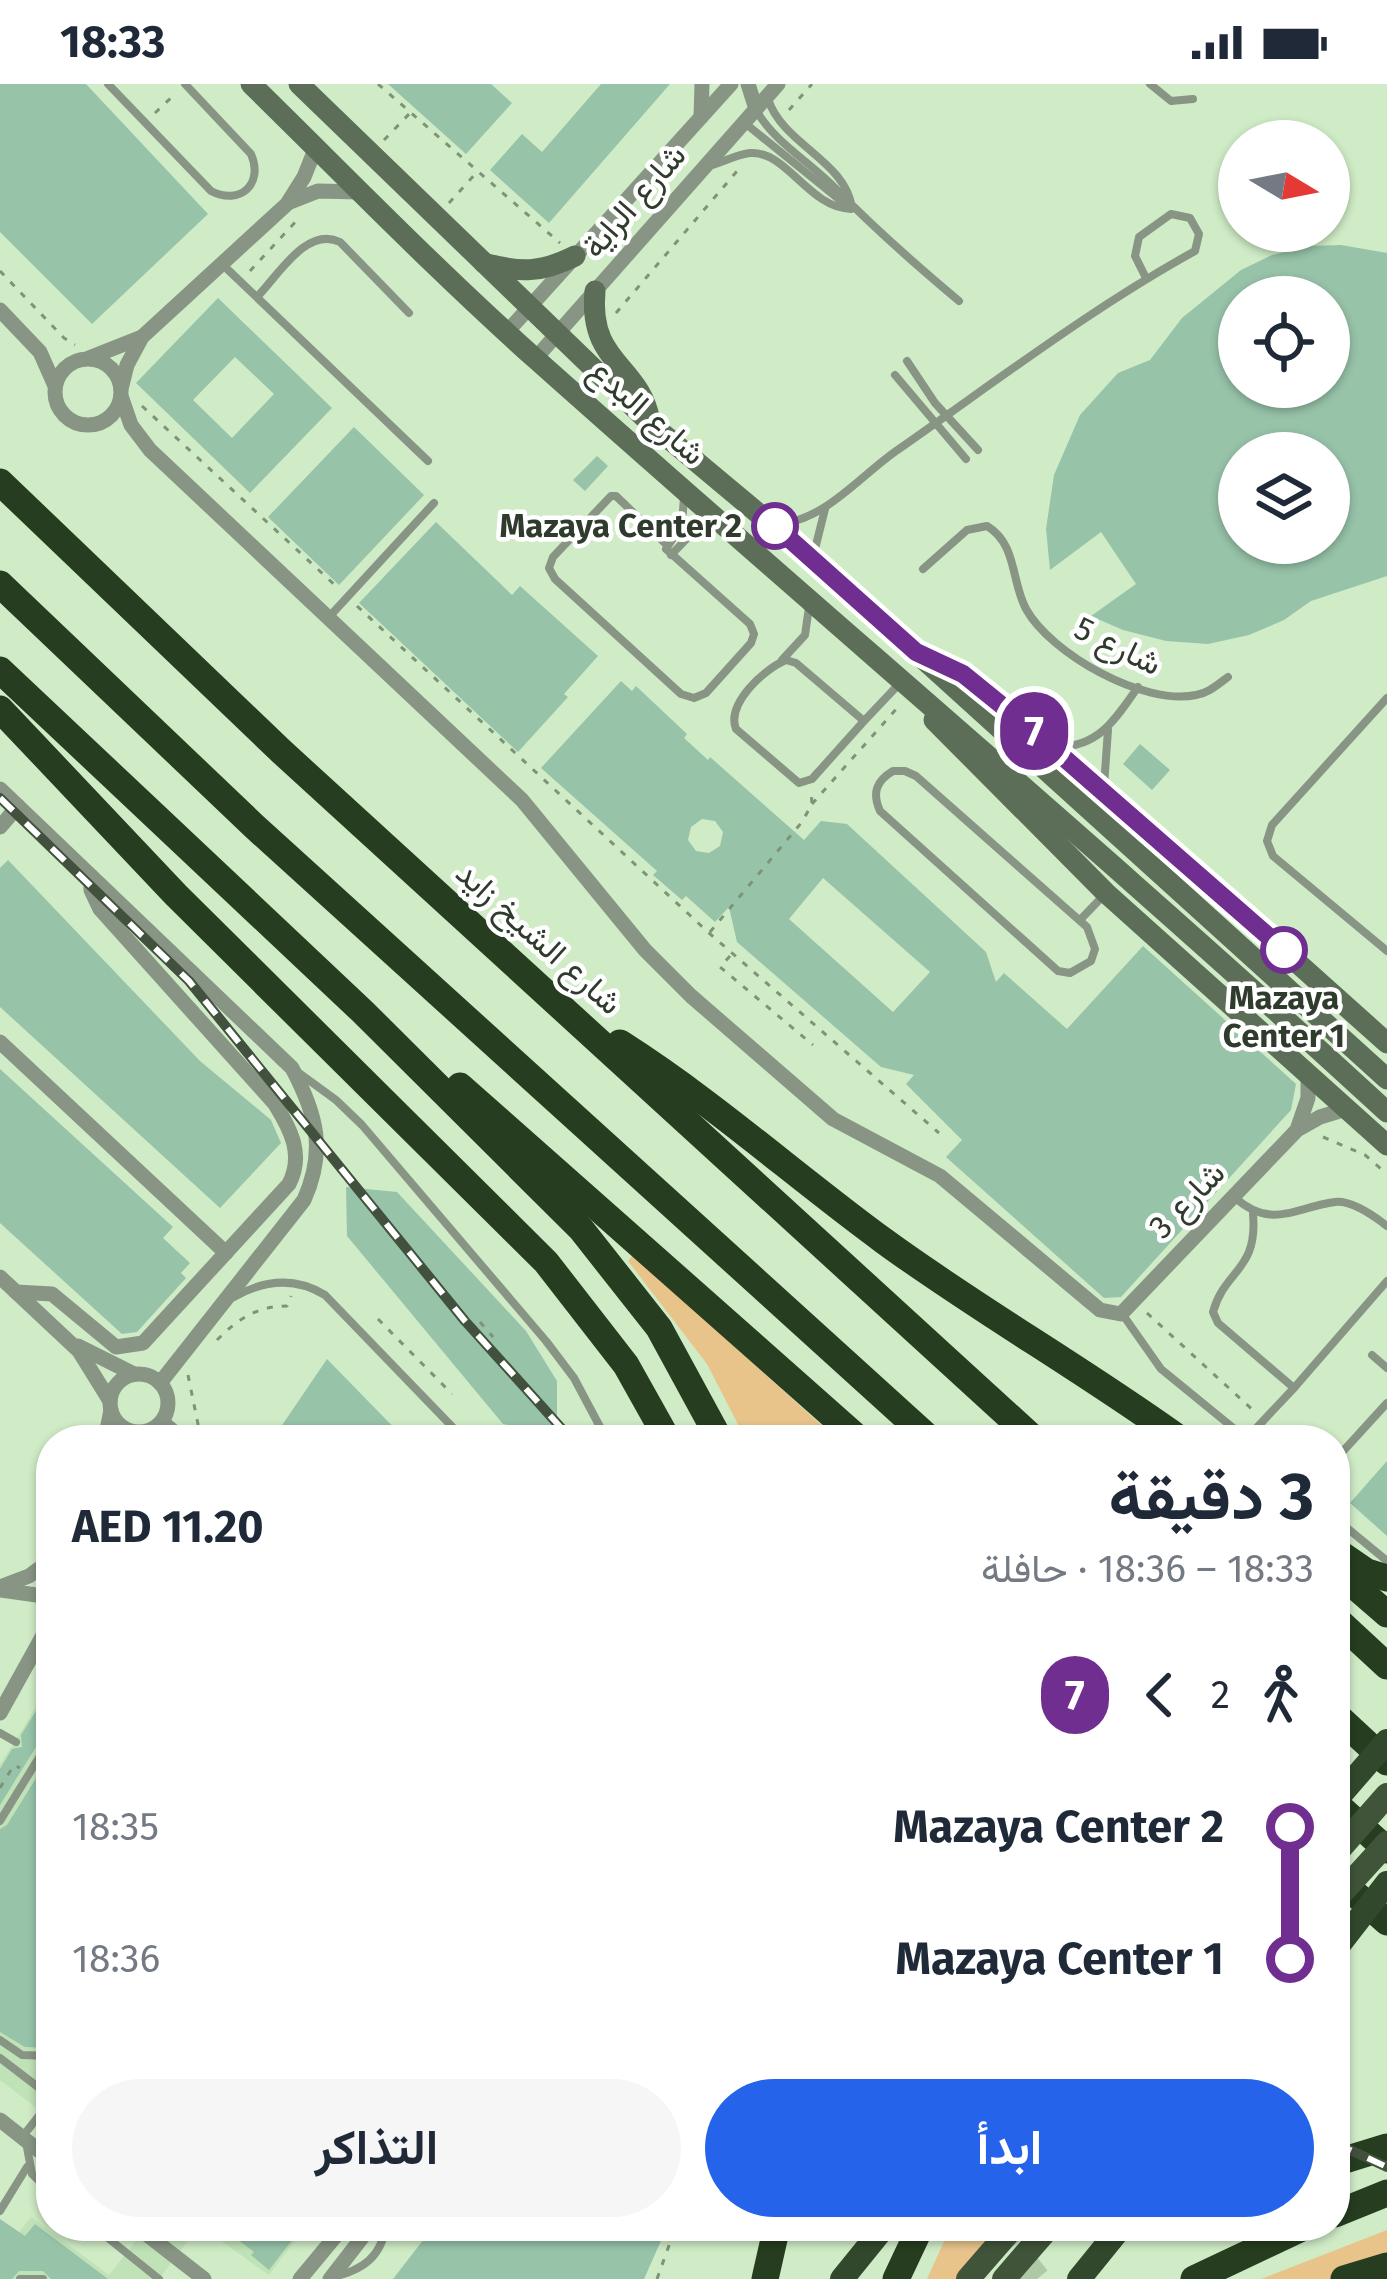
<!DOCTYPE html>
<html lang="ar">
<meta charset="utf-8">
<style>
:root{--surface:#fff;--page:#f6f6f7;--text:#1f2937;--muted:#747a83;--accent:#2563eb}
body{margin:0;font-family:"Fira Sans",Vazirmatn,sans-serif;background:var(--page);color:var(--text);direction:rtl;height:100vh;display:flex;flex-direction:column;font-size:45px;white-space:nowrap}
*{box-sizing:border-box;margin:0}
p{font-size:39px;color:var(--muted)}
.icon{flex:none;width:66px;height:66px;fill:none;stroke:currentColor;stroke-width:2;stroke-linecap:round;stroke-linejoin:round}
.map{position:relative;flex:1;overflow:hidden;direction:ltr}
.side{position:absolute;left:36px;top:1341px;width:1314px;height:816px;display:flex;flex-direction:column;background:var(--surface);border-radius:48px;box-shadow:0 3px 9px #0004;direction:rtl}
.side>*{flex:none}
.badge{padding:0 24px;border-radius:39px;font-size:42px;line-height:78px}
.needle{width:78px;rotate:100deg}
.fabs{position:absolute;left:1218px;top:36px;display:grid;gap:24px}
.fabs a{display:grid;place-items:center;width:132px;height:132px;border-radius:50%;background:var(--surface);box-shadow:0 3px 9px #0004;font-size:60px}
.map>.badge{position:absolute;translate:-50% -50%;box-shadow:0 0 0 6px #fff}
.legs{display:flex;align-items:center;gap:18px;height:132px;padding:0 36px;font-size:39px}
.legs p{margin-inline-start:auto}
.overview{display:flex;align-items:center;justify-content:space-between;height:204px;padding:0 36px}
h1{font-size:66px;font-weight:700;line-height:90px}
.button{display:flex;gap:24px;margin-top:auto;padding:24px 36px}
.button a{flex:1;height:138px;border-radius:72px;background:var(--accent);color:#fff;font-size:48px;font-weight:700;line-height:138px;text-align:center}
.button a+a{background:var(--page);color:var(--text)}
ul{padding:0 36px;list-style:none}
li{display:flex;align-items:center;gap:42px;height:132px;font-size:45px}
li i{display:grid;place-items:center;width:18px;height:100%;margin:0 15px;background:currentColor}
li i::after{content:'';width:30px;height:30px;margin:-15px;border:9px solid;border-radius:50%;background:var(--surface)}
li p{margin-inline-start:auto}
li:first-child i{background:linear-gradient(#0000 50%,currentColor 0)}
li:last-child i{background:linear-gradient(currentColor 50%,#0000 0)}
.status{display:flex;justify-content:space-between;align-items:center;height:84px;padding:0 60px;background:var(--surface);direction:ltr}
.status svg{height:33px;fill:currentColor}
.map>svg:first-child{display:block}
.built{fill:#c0e2b7}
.green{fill:#e8c48b}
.building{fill:#97c3a9;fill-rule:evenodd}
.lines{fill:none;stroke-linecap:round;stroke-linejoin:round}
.motorway-tunnel{stroke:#afc9a7;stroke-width:27;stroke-dasharray:27 14;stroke-linecap:butt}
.path{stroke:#7e9378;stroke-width:3;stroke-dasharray:6 9;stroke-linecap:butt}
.service{stroke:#889484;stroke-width:8}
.minor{stroke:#889484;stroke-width:15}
.secondary{stroke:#5d6e58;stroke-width:21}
.trunk{stroke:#32482c;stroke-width:24}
.motorway{stroke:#263d1f;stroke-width:27}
.rail-casing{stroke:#42503e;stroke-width:10}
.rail{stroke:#fff;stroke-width:6;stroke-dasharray:18;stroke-linecap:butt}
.primary-bridge{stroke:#3f5439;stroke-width:24}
.trunk-bridge{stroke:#32482c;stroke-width:24}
.line-1-casing{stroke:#fff;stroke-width:27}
.line-1{stroke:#6f2e90;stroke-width:18}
.stop-1-dot{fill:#fff;stroke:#6f2e90;stroke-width:6}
.labels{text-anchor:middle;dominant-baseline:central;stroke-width:9;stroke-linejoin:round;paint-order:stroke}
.street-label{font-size:33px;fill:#2f3b2c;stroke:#fff}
.stop-label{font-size:33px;font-weight:bold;fill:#2f3b2c;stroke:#fff;text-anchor:end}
</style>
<div class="status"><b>18:33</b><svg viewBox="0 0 49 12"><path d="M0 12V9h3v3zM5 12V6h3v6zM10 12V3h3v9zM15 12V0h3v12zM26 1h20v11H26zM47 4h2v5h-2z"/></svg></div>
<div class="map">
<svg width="1387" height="2195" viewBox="0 0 1387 2195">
<rect width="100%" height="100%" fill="#cfecc6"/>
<g class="built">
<polygon points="51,1599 51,2035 0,1996 0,1681"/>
<polygon points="31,2133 109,2191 148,2142 199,2142 159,2195 0,2195 0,2172"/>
<polygon points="200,2142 306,2142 269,2191"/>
</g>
<g class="green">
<polygon points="633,1171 838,1356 746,1356 707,1280 628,1177"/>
<polygon points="951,2142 982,2142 993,2157 961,2195 927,2195"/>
<polygon points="1387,2146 1387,2180 1339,2195 1261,2195"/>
</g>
<g class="building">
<polygon points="0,0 86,0 208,130 92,240 0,148"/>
<polygon points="388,0 491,0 512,19 466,70"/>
<polygon points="601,0 670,0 549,139 490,86 522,50 542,68"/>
<path d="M1341 161 1387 169V492L1311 517 1284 536 1249 551 1208 560 1166 557 1123 546 1091 532 1136 500 1101 448 1050 486 1046 445 1054 391 1080 331 1118 289 1150 276 1182 234 1241 186 1272 171 1309 162ZM1239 213H1329V303H1239ZM1239 369H1329V459H1239Z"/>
<path d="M218 214 332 324 250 409 136 299ZM235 273 274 310 232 354 193 316Z"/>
<polygon points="354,343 424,411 339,501 268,433"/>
<polygon points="597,372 608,382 585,407 573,396"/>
<polygon points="436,438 512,511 520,502 598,572 564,610 568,613 518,668 359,519"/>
<path d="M621 597 632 607 636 602 687 650 684 654 708 676 710 673 804 756 821 737 847 740 986 868 996 898 1004 889 1067 945 1143 862 1296 1000 1291 1026 1121 1213 1104 1214 946 1073 962 1056 906 1000 914 991 881 983 737 858 729 823 715 838 686 812 682 816 653 791 657 787 541 684ZM702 735 715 737 723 748 720 762 709 769 696 767 688 756 691 743ZM823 794 930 888 893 928 789 835Z"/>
<polygon points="1140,660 1170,686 1152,706 1123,680"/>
<polygon points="8,776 200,977 271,1036 281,1059 220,1124 0,923 0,784"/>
<polygon points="0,985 173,1143 163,1154 190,1179 181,1189 186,1194 137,1248 122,1250 0,1139"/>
<polygon points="346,1103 397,1108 526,1247 557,1297 557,1349 503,1340 347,1152"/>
<polygon points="327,1275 406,1356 272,1356"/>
<polygon points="1387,1377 1387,1452 1350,1419"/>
<polygon points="51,1603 51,1646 44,1650 0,1721 0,1685 12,1665 22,1663 21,1651"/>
<polygon points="51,1670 51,1964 25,1963 0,1948 0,1745 7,1741"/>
<polygon points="0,2135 25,2152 35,2140 108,2195 51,2195 43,2187 19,2187 12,2195 0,2195"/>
<polygon points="220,2142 236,2142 240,2149 259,2155 275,2149 279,2142 303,2142 269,2186 251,2171 254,2168"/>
<polygon points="434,2142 652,2142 664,2150 644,2195 393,2195"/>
</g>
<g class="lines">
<polyline class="motorway-tunnel" points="995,2142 1037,2195"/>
<g class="path">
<polyline points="378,0 560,159"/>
<polyline points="789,26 812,0"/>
<polyline points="155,29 174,11"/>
<polyline points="384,56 411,28"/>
<polyline points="449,119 478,87"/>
<polyline points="0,187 64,254 75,261"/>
<polyline points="250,187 300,133"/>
<polyline points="616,229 738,86"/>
<polyline points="142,322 337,503"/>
<polyline points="357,522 709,849 939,1049"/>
<polyline points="812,720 898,623"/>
<polyline points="710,848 802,738 812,720 811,707"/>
<polyline points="730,872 720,883 813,961"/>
<polyline points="1323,1053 1365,1071 1387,1090"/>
<polyline points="1147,1229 1255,1328"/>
<polyline points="378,1235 452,1310"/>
<polyline points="480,1238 493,1253"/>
<path d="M217 1256C238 1235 257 1222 287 1222L291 1212"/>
<polyline points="188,1291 199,1345"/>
<polyline points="1275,1347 1285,1356"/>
<polyline points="0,1704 14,1681 20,1684"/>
<polyline points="657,2195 676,2142"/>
</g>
<g class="service">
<path d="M108 0 211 107C240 122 264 100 251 70L185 0"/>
<polyline points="1150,0 1171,17 1193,15"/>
<path d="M768 15C783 61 845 76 852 124"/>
<path d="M756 26C775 59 809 77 835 104 874 144 916 181 959 217"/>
<polyline points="746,40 846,121"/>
<path d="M712 81C723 78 738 70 750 69 786 66 809 124 851 125"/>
<polyline points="223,181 428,377"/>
<path d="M258 212C279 190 307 142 340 158L409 229"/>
<polyline points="907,277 935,319 978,366"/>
<polyline points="895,291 966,375"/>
<path d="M781 440C827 434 859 393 896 367 994 299 1090 225 1195 167L1199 150 1190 134 1171 130 1139 153 1135 172 1146 194"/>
<polyline points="666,460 616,412 611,412 553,473 549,484 555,495 681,610 694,614 706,609 751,559 754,550 750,540 666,465 682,440 684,413"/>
<polyline points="814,469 825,425"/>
<polyline points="671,471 693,448 719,441"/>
<path d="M923 485 967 446 987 442C1017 460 1011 497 1026 525 1051 570 1144 622 1196 611 1209 609 1218 600 1228 593"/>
<polyline points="329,533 434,419"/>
<polyline points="782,576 805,551 809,523"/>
<path d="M786 576 796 579 864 637 812 695 799 699 736 645C726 620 764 585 786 576Z"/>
<polyline points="1387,614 1272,741 1267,757 1273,772 1387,867"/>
<polyline points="864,637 900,599"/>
<path d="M1059 663C1100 662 1116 634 1138 603"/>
<path d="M893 687H905L916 692 1087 843 1095 865 1091 877 1070 889 1058 887 880 727C872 709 876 697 893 687Z"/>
<polyline points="1104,702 1108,646"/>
<polyline points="1080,836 1105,810"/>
<polyline points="299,989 336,1016 362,1041 546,1257 574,1294 607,1356"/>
<path d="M1234 1113C1272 1146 1292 1124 1335 1118 1351 1116 1374 1132 1387 1142"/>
<path d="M1253 1130C1258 1187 1225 1185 1213 1228L1218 1239 1294 1304 1387 1197"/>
<path d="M234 1213C264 1196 294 1192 325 1211L465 1356"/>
<polyline points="1123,1231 1161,1285 1248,1356"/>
<polyline points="1372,1271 1387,1284"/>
<polyline points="163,1334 189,1356"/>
<polyline points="1246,1355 1294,1304"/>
<polyline points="1335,1390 1335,1376 1387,1319"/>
<polyline points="1335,1434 1387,1477"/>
<polyline points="0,1649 16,1658"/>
<polyline points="0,1737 51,1654"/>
<polyline points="0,1956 22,1971 51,1972"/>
<polyline points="0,1974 51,2013"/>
<polyline points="23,2052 49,2019"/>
<polyline points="26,2058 32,2090 51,2109"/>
<polyline points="0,2127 27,2083"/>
<polyline points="93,2142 159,2195"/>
<polyline points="244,2142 260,2147 271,2142"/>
<path d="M333 2193C363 2186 381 2173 386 2142"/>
<polyline points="20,2195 43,2195"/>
</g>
<g class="minor">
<polyline points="748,0 756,25"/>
<polyline points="701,33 702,0"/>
<polyline points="290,118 318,107 359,108"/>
<polyline points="0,226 40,268 55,302"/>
<polyline points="507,248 731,0"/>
<polyline points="89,274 142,253"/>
<circle cx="88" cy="308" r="33"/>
<polyline points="535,275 778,0"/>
<polyline points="121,305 127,281 142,253 287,120 304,93 316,63"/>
<polyline points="121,312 131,341 150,366 522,716 645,866 691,912 833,1035 940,1092 1100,1226 1121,1230 1297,1046 1320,1033 1346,1025"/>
<path d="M0 705 292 984C317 1031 326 1067 304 1116L160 1299"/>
<polyline points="0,743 18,722"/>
<polyline points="0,958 226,1169"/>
<polyline points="1298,1043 1308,1014 1308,992"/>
<polyline points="0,1193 79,1267 110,1317"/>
<path d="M16 1208 52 1210 116 1263 143 1259 289 1100C304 1071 291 1046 275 1020L100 825 91 806V792"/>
<polyline points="78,1262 134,1290"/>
<circle cx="139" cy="1319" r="29"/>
<polyline points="105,1356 111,1326"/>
<polyline points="0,1503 29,1492 51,1476"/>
<polyline points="0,1506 51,1513"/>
<polyline points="0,1629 51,1537"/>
<polyline points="0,2036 51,2076"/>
<polyline points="136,2142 204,2195"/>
<polyline points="300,2195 344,2142"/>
<polyline points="330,2195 371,2142"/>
</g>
<g class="secondary">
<path d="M251 0C346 93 439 189 538 277 820 529 1109 772 1387 1028"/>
<polyline points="299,0 650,339 814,476 1387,995"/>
<path d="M484 179C520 189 541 189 575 172"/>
<path d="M595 207C588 281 641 280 650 338"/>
<polyline points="934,574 963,590 1105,707 1387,959"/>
<polyline points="934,636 1106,809 1387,1061"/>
</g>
<polyline class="trunk" points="1079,2195 1122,2142"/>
<g class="motorway">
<polyline points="0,398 282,668 1035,1356"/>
<polyline points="0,500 255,743 931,1356"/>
<polyline points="0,586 362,927 581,1145 659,1244 720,1356"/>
<polyline points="0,625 176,811 546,1178 626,1281 668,1356"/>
<path d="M620 959C713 1018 795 1092 884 1157 980 1227 1084 1286 1181 1356"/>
<polyline points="460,1002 860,1356"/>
<polyline points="1335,1466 1367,1488 1387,1494"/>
<polyline points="1335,1485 1387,1530"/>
<polyline points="1335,1534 1387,1582"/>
<polyline points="1335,1630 1387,1678"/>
<polyline points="1335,1719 1387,1766"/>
<polyline points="1335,1792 1387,1838"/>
<polyline points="1335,2079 1387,2063"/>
<polyline points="1335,2130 1387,2109"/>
<polyline points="765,2195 777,2142"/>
<polyline points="896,2195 921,2142"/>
<polyline points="1194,2195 1306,2142"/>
<polyline points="1344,2195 1387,2182"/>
</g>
<g class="rail-casing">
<g id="rail">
<polyline points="0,714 189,897 465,1237 572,1356"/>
<polyline points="1335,2059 1387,2083"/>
</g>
</g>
<use href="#rail" class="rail"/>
<g class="primary-bridge">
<polyline points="1335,1770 1387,1711"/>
<polyline points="1335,1816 1387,1759"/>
<polyline points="968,2195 1014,2142"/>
<polyline points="1004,2195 1050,2142"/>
</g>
<g class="trunk-bridge">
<polyline points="1335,1717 1387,1657"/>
<polyline points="1335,1866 1387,1799"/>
<polyline points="842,2195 885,2142"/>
</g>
</g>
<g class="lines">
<g class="line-1-casing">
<polyline id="line-1" points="775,442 916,568 963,590 1031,645 1284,866"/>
</g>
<use href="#line-1" class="line-1"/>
</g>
<g class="stop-1-dot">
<circle cx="775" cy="442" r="21"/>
<circle cx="1284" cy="866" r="21"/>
</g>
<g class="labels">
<g class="street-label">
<text transform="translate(634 117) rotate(-49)">شارع الراية</text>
<text transform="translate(647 328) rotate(41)">شارع البدع</text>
<text transform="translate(1118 562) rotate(26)">شارع 5</text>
<text transform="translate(539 854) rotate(42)">شارع الشيخ زايد</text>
<text transform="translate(1187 1116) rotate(-46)">شارع 3</text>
</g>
<g class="stop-label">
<text x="742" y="442">Mazaya Center 2</text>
<text x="1284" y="914" text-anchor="middle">Mazaya<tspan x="1284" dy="38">Center 1</tspan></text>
</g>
</g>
</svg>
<div class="fabs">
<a><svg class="needle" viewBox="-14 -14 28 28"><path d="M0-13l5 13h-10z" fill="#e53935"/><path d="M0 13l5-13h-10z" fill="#747a83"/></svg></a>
<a><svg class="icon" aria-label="locate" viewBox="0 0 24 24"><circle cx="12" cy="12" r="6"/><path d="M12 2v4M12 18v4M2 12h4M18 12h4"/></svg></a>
<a><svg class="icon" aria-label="layers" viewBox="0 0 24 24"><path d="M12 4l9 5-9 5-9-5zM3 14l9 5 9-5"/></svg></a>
</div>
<b class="badge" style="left:1034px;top:647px;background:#6f2e90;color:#fff">7</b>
<section class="side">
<div class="overview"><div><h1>3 دقيقة</h1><p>18:33 – 18:36 · حافلة</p></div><b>AED 11.20</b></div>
<div class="legs"><svg class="icon" aria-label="walk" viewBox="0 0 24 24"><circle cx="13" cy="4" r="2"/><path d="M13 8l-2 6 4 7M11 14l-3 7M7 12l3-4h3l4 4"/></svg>2<svg class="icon" aria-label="back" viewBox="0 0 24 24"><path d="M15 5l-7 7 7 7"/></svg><b class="badge" style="background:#6f2e90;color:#fff">7</b></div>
<ul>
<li><i style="color:#6f2e90"></i><b>Mazaya Center 2</b><p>18:35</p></li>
<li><i style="color:#6f2e90"></i><b>Mazaya Center 1</b><p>18:36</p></li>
</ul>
<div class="button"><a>ابدأ</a><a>التذاكر</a></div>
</section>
</div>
